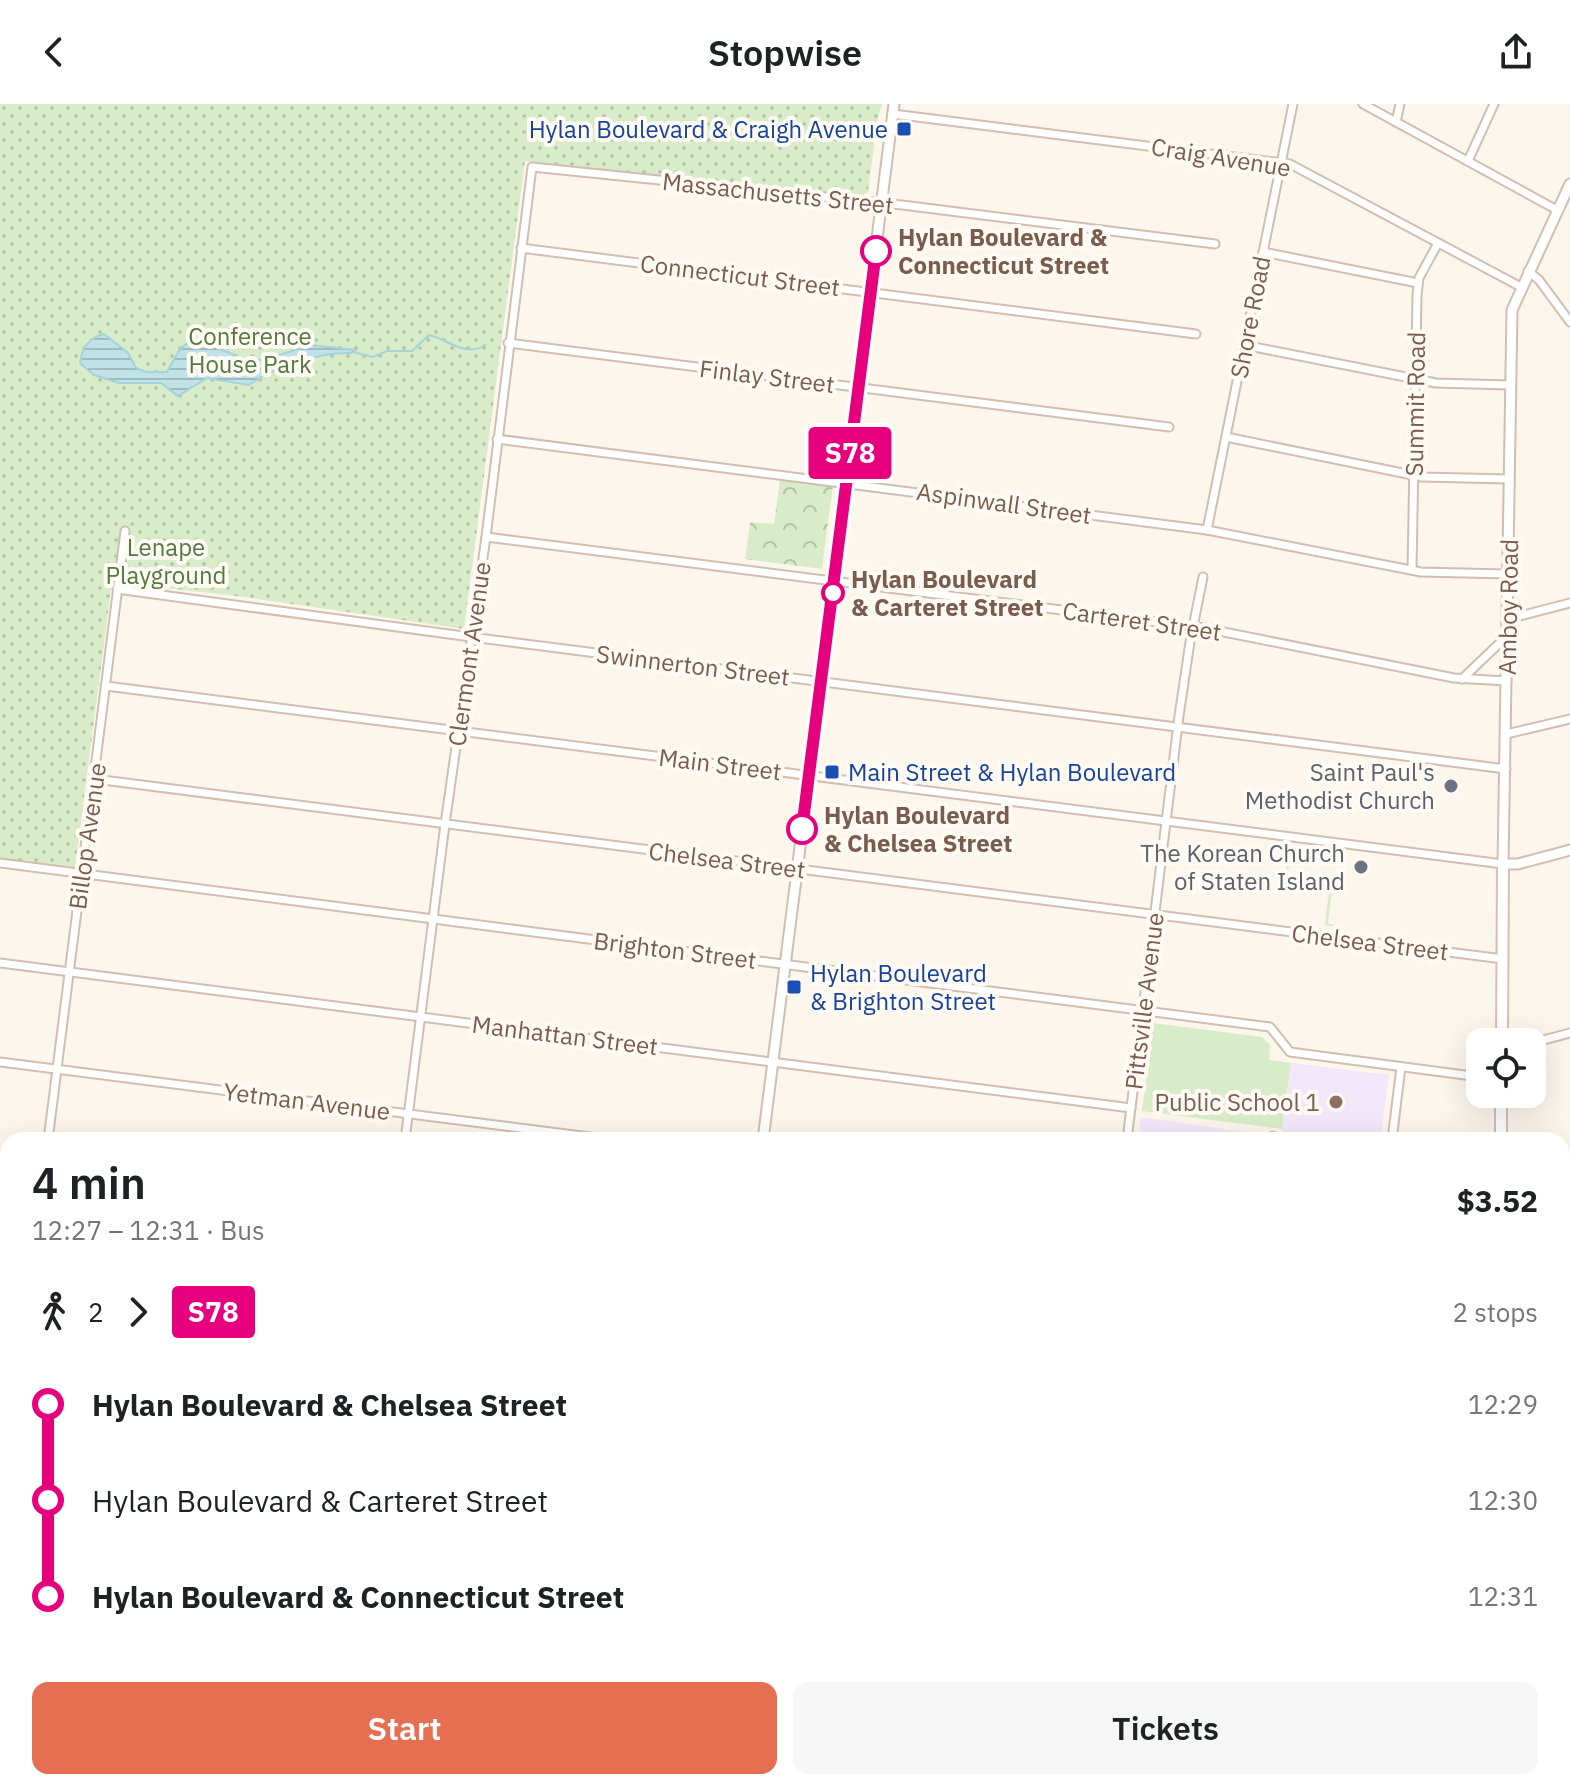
<!DOCTYPE html>
<meta charset="utf-8">
<style>
:root{--surface:#fff;--page:#f6f6f6;--text:#202124;--muted:#757577;--accent:#e76f51}
body{margin:0;font-family:"IBM Plex Sans",sans-serif;background:var(--page);color:var(--text);height:100vh;display:flex;flex-direction:column;font-size:30px;white-space:nowrap}
*{box-sizing:border-box;margin:0}
p{font-size:26px;color:var(--muted)}
.icon{flex:none;width:44px;height:44px;fill:none;stroke:currentColor;stroke-width:2;stroke-linecap:round;stroke-linejoin:round}
.map{position:relative;flex:1;overflow:hidden}
.sheet{position:absolute;left:0px;top:1028px;width:1570px;height:658px;display:flex;flex-direction:column;background:var(--surface);border-radius:24px 24px 0 0;box-shadow:0 8px 32px #0002}
.sheet>*{flex:none}
.badge{padding:0 16px;border-radius:6px;font-size:28px;line-height:52px}
.tools{position:absolute;left:1466px;top:924px;display:grid;gap:16px}
.tools a{display:grid;place-items:center;width:80px;height:80px;border-radius:16px;background:var(--surface);box-shadow:0 8px 32px #0002;font-size:40px}
.map>.badge{position:absolute;translate:-50% -50%;box-shadow:0 0 0 4px #fff}
.legs{display:flex;align-items:center;gap:12px;height:88px;padding:0 32px;font-size:26px}
.legs p{margin-inline-start:auto}
.headline{display:flex;align-items:center;justify-content:space-between;height:136px;padding:0 32px}
h1{font-size:44px;font-weight:600;line-height:60px}
.button{display:flex;gap:16px;margin-top:auto;padding:16px 32px}
.button a{flex:1;height:92px;border-radius:16px;background:var(--accent);color:#fff;font-size:32px;font-weight:600;line-height:92px;text-align:center}
.button a+a{background:var(--page);color:var(--text)}
ul{padding:0 32px;list-style:none}
li{display:flex;align-items:center;gap:28px;height:96px;font-size:30px}
li i{display:grid;place-items:center;width:12px;height:100%;margin:0 10px;background:currentColor}
li i::after{content:'';width:20px;height:20px;margin:-10px;border:6px solid;border-radius:50%;background:var(--surface)}
li p{margin-inline-start:auto}
li:first-child i{background:linear-gradient(#0000 50%,currentColor 0)}
li:last-child i{background:linear-gradient(currentColor 50%,#0000 0)}
header{display:flex;justify-content:space-between;align-items:center;height:104px;padding:0 32px;background:var(--surface);font-size:36px;font-weight:600}
.map>svg:first-child{display:block}
.residential{fill:#f5e8da}
.education{fill:#f3e8fa}
.green{fill:#d8ecc9}
.forest{fill:url(#forest-crowns)}
.park{fill:url(#park-dots)}
.water{fill:url(#water-rules);stroke:#a5d3da;stroke-width:2}
.lines{fill:none;stroke-linecap:round;stroke-linejoin:round}
.stream{stroke:#a5d3da;stroke-width:2}
.minor-casing{stroke:#d1beb0;stroke-width:11}
.tertiary-casing{stroke:#d1beb0;stroke-width:13}
.secondary-casing{stroke:#d6c0b0;stroke-width:14}
.primary-casing{stroke:#dad1cd;stroke-width:15}
.minor{stroke:#fff;stroke-width:7}
.tertiary{stroke:#fff;stroke-width:9}
.secondary{stroke:#fff;stroke-width:10}
.primary{stroke:#fbd9a5;stroke-width:11}
.line-1-casing{stroke:#fff;stroke-width:18}
.line-1{stroke:#e6007e;stroke-width:12}
.transit-dot{fill:#1a4fb4;stroke:#fffaf3;stroke-width:3}
.stop-1-dot{fill:#fff;stroke:#e6007e;stroke-width:4}
.worship-dot{fill:#6b7280;stroke:#fffaf3;stroke-width:3}
.education-dot{fill:#8d6e63;stroke:#fffaf3;stroke-width:3}
.labels{text-anchor:middle;dominant-baseline:central;stroke-width:8;stroke-linejoin:round;paint-order:stroke}
.transit-label{font-size:24px;fill:#164399;stroke:#fffaf3;text-anchor:start}
.street-label{font-size:24px;fill:#7a5c4d;stroke:#fffaf3}
.stop-label{font-size:24px;font-weight:bold;fill:#7a5c4d;stroke:#fffaf3;text-anchor:start}
.park-label{font-size:24px;fill:#537a41;stroke:#fffaf3}
.worship-label{font-size:24px;fill:#5b616d;stroke:#fffaf3;text-anchor:end}
.education-label{font-size:24px;fill:#785e54;stroke:#fffaf3;text-anchor:end}
</style>
<header><svg class="icon" aria-label="back" viewBox="0 0 24 24"><path d="M15 5l-7 7 7 7"/></svg>Stopwise<svg class="icon" aria-label="share" viewBox="0 0 24 24"><path d="M12 15V3M7 8l5-5 5 5M5 13v7h14v-7"/></svg></header>
<div class="map">
<svg width="1570" height="1685" viewBox="0 0 1570 1685">
<defs>
<pattern id="forest-crowns" width="20" height="18" patternUnits="userSpaceOnUse" patternTransform="scale(2)"><rect width="20" height="18" fill="#d8ecc9"/><path d="M2 6a3 3 0 1 1 6 0M12 15a3 3 0 1 1 6 0" fill="none" stroke="#b4c2a5"/></pattern>
<pattern id="park-dots" width="8" height="8" patternUnits="userSpaceOnUse" patternTransform="scale(2)"><rect width="8" height="8" fill="#d8ecc9"/><path d="M2 2h.1M6 6h.1" fill="none" stroke="#b4c2a5" stroke-width="1.8" stroke-linecap="round"/></pattern>
<pattern id="water-rules" width="6" height="5" patternUnits="userSpaceOnUse" patternTransform="scale(2)"><rect width="6" height="5" fill="#bfe3e8"/><path d="M0 2.5h6" fill="none" stroke="#a0bbbe"/></pattern>
</defs>
<rect width="100%" height="100%" fill="#fdf6ec"/>
<polygon class="residential" points="0,1216 8,1217 8,1319 0,1305"/>
<g class="education">
<polygon points="1291,959 1389,971 1380,1036 1281,1036"/>
<polygon points="1141,1013 1260,1030 1259,1036 1138,1036"/>
</g>
<g class="green">
<path d="M1289 744 1298 745 1296 755 1290 756 1287 772 1294 773 1293 778C1302 780 1305 777 1312 778V781L1329 783 1332 770H1334L1328 819 1338 823 1325 821 1329 786 1284 780Z"/>
<polygon points="1153,919 1262,933 1270,941 1269,956 1291,959 1282,1025 1142,1007"/>
<polygon points="596,1678 666,1678 666,1685 595,1685"/>
</g>
<polygon class="forest" points="780,375 833,381 822,465 745,455 750,418 774,420"/>
<g class="park">
<polygon points="0,0 882,0 877,17 868,88 858,95 525,57 464,525 244,493 112,478 75,764 0,754"/>
<polygon points="0,1338 8,1339 8,1478 0,1477"/>
<polygon points="203,1678 596,1678 595,1685 203,1685"/>
</g>
<path class="water" d="M104 230 128 249 136 264 146 268H167L180 245 192 236 206 239 244 255 263 256 311 241 355 246 351 249C320 248 275 262 249 281L207 274 178 292 161 279H119L94 271 80 259C82 243 89 234 104 230Z"/>
<g class="lines">
<path class="stream" d="M353 248 373 253 387 247H412L429 231C448 235 465 254 485 241"/>
<g class="minor-casing">
<g id="minor">
<polyline points="1363,0 1557,106"/>
<polyline points="893,10 1290,60 1521,183"/>
<polyline points="1396,18 1400,0"/>
<polyline points="1468,57 1494,0"/>
<polyline points="521,144 1196,230"/>
<polyline points="1263,148 1418,179"/>
<polyline points="1528,167 1539,176 1570,218"/>
<polyline points="508,239 1169,323"/>
<polyline points="1244,241 1436,279 1510,281"/>
<polyline points="1226,333 1422,373 1509,375"/>
<polyline points="497,335 1207,426 1421,468 1508,470"/>
<polyline points="1207,426 1293,0"/>
<polyline points="486,433 1204,524 1454,574 1507,577"/>
<polyline points="1412,466 1417,191 1419,174 1438,139"/>
<polyline points="117,485 471,533 1506,665"/>
<polyline points="1508,515 1570,499"/>
<polyline points="1462,575 1508,531"/>
<polyline points="106,582 1503,760"/>
<polyline points="1506,630 1570,615"/>
<polyline points="95,675 1503,855"/>
<polyline points="0,759 1270,923 1290,948 1480,973"/>
<polyline points="0,859 1131,1004"/>
<polyline points="1532,939 1570,929"/>
<polyline points="0,958 614,1036"/>
<polyline points="48,1036 125,427"/>
<polyline points="405,1036 445,720 486,433 532,63 902,101 1215,140"/>
<polyline points="1127,1036 1179,612 1190,538 1203,473"/>
<polyline points="1272,1036 1273,1032"/>
<polyline points="1392,1036 1401,963"/>
<polyline points="0,1057 8,1058"/>
<polyline points="0,1156 8,1157"/>
<polyline points="1562,1244 1570,1242"/>
<polyline points="1562,1322 1570,1319"/>
<polyline points="0,1327 8,1330"/>
<polyline points="1562,1538 1570,1539"/>
<polyline points="1283,1678 1324,1685"/>
<polyline points="79,1685 80,1678"/>
<polyline points="161,1685 162,1678"/>
<polyline points="787,1685 788,1678"/>
<polyline points="879,1685 881,1678"/>
</g>
</g>
<g class="tertiary-casing">
<g id="tertiary">
<polyline points="1570,80 1512,206 1503,760 1518,760 1570,746"/>
<polyline points="763,1036 894,0"/>
<polyline points="1562,1100 1570,1098"/>
</g>
</g>
<g class="secondary-casing">
<g id="secondary">
<polyline points="1502,938 1503,760"/>
<polyline points="1501,1036 1501,990"/>
<polyline points="1562,1471 1570,1514"/>
</g>
</g>
<g class="primary-casing">
<polyline id="primary" points="680,1685 681,1678"/>
</g>
<use href="#minor" class="minor"/>
<use href="#tertiary" class="tertiary"/>
<use href="#secondary" class="secondary"/>
<use href="#primary" class="primary"/>
</g>
<g class="lines">
<g class="line-1-casing">
<polyline id="line-1" points="802,725 876,147"/>
</g>
<use href="#line-1" class="line-1"/>
</g>
<g class="transit-dot">
<rect x="896" y="17" width="16" height="16" rx="4"/>
<rect x="824" y="660" width="16" height="16" rx="4"/>
<rect x="786" y="875" width="16" height="16" rx="4"/>
</g>
<g class="stop-1-dot">
<circle cx="876" cy="147" r="14"/>
<circle cx="833" cy="489" r="10"/>
<circle cx="802" cy="725" r="14"/>
</g>
<g class="worship-dot">
<circle cx="1451" cy="682" r="8"/>
<circle cx="1361" cy="763" r="8"/>
</g>
<circle class="education-dot" cx="1336" cy="998" r="8"/>
<g class="labels">
<g class="transit-label">
<text x="888" y="25" text-anchor="end">Hylan Boulevard &amp; Craigh Avenue</text>
<text x="848" y="668">Main Street &amp; Hylan Boulevard</text>
<text x="810" y="869">Hylan Boulevard<tspan x="810" dy="28">&amp; Brighton Street</tspan></text>
</g>
<g class="street-label">
<text transform="translate(1221 53) rotate(9)">Craig Avenue</text>
<text transform="translate(778 89) rotate(6)">Massachusetts Street</text>
<text transform="translate(740 171) rotate(7)">Connecticut Street</text>
<text transform="translate(1250 213) rotate(-79)">Shore Road</text>
<text transform="translate(767 272) rotate(7)">Finlay Street</text>
<text transform="translate(1415 300) rotate(-89)">Summit Road</text>
<text transform="translate(1004 399) rotate(8)">Aspinwall Street</text>
<text transform="translate(1508 503) rotate(-89)">Amboy Road</text>
<text transform="translate(1142 517) rotate(8)">Carteret Street</text>
<text transform="translate(469 550) rotate(-82)">Clermont Avenue</text>
<text transform="translate(693 561) rotate(7)">Swinnerton Street</text>
<text transform="translate(720 660) rotate(7)">Main Street</text>
<text transform="translate(87 732) rotate(-82)">Billop Avenue</text>
<text transform="translate(727 756) rotate(7)">Chelsea Street</text>
<text transform="translate(1370 838) rotate(7)">Chelsea Street</text>
<text transform="translate(675 846) rotate(7)">Brighton Street</text>
<text transform="translate(1144 897) rotate(-83)">Pittsville Avenue</text>
<text transform="translate(565 931) rotate(7)">Manhattan Street</text>
<text transform="translate(307 997) rotate(7)">Yetman Avenue</text>
</g>
<g class="stop-label">
<text x="898" y="133">Hylan Boulevard &amp;<tspan x="898" dy="28">Connecticut Street</tspan></text>
<text x="851" y="475">Hylan Boulevard<tspan x="851" dy="28">&amp; Carteret Street</tspan></text>
<text x="824" y="711">Hylan Boulevard<tspan x="824" dy="28">&amp; Chelsea Street</tspan></text>
</g>
<g class="park-label">
<text x="250" y="232">Conference<tspan x="250" dy="28">House Park</tspan></text>
<text x="166" y="443">Lenape<tspan x="166" dy="28">Playground</tspan></text>
</g>
<g class="worship-label">
<text x="1435" y="668">Saint Paul's<tspan x="1435" dy="28">Methodist Church</tspan></text>
<text x="1345" y="749">The Korean Church<tspan x="1345" dy="28">of Staten Island</tspan></text>
</g>
<g class="education-label">
<text x="1320" y="998">Public School 1</text>
</g>
</g>
</svg>
<div class="tools">
<a><svg class="icon" aria-label="locate" viewBox="0 0 24 24"><circle cx="12" cy="12" r="6"/><path d="M12 2v4M12 18v4M2 12h4M18 12h4"/></svg></a>
</div>
<b class="badge" style="left:850px;top:349px;background:#e6007e;color:#fff">S78</b>
<section class="sheet">
<div class="headline"><div><h1>4 min</h1><p>12:27 – 12:31 · Bus</p></div><b>$3.52</b></div>
<div class="legs"><svg class="icon" aria-label="walk" viewBox="0 0 24 24"><circle cx="13" cy="4" r="2"/><path d="M13 8l-2 6 4 7M11 14l-3 7M7 12l3-4h3l4 4"/></svg>2<svg class="icon" aria-label="forward" viewBox="0 0 24 24"><path d="M9 5l7 7-7 7"/></svg><b class="badge" style="background:#e6007e;color:#fff">S78</b><p>2 stops</p></div>
<ul>
<li><i style="color:#e6007e"></i><b>Hylan Boulevard &amp; Chelsea Street</b><p>12:29</p></li>
<li><i style="color:#e6007e"></i><span>Hylan Boulevard &amp; Carteret Street</span><p>12:30</p></li>
<li><i style="color:#e6007e"></i><b>Hylan Boulevard &amp; Connecticut Street</b><p>12:31</p></li>
</ul>
<div class="button"><a>Start</a><a>Tickets</a></div>
</section>
</div>
